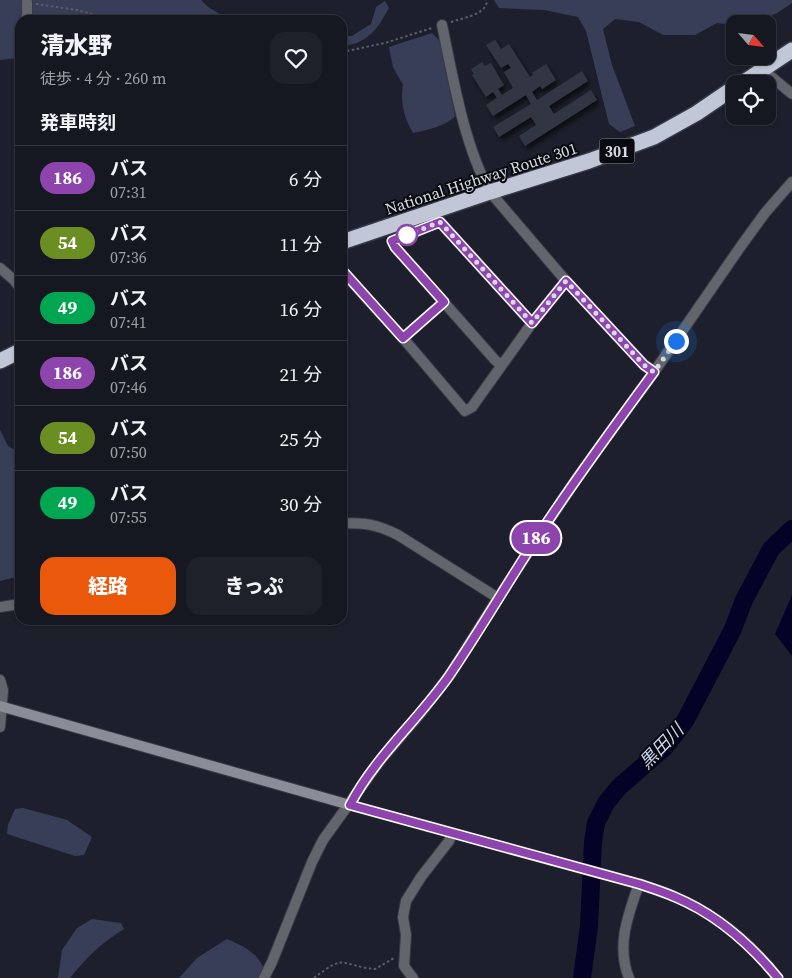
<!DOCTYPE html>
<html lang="ja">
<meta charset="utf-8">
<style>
:root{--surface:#161821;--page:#1f212a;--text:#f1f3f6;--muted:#9ea0a5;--line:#35373f;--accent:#ea580c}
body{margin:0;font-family:"Source Serif 4","Noto Sans JP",serif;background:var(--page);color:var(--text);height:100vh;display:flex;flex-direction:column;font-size:19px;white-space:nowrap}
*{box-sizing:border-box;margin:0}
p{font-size:16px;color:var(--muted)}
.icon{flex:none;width:28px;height:28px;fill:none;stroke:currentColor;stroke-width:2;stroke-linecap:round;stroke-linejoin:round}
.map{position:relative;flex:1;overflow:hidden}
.details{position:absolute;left:15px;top:15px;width:332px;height:610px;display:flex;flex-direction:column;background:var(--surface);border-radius:15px;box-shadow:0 1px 4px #0004,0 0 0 1px var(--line)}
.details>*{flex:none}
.badge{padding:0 10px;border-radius:16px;font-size:18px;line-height:32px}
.needle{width:32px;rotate:118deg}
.controls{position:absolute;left:726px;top:15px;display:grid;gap:10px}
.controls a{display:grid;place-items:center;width:50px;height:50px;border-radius:10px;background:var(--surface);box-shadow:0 1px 4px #0004,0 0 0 1px var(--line);font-size:25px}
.you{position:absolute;width:25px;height:25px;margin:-12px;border:4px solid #fff;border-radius:50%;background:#1a73e8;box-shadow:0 0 0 8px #1a73e833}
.map>.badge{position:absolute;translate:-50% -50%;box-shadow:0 0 0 2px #fff}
h2{padding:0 25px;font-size:19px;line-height:45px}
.round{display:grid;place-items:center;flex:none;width:52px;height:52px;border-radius:15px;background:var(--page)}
.overview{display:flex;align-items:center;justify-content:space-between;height:85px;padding:0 25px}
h1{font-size:24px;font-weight:800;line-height:38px}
.cta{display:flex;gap:10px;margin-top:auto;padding:10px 25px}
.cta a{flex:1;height:58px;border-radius:15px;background:var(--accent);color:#fff;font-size:20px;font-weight:800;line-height:58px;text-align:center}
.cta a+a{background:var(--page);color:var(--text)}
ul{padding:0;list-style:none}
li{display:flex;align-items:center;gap:15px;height:65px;padding:0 25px;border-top:1px solid var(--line)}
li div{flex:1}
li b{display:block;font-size:19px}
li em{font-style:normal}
li .badge{min-width:55px;font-weight:700;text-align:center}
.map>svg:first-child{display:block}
.green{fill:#383e58}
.water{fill:#040327}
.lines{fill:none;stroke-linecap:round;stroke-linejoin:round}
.river{stroke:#040327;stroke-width:18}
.building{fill:#333643;filter:url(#shadow)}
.street-casing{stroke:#373a46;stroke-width:12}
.secondary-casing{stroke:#373a46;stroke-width:12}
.highway-casing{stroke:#373a46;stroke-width:18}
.path{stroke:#5b5e69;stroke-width:2;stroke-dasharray:2.5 2.5;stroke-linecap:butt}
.street{stroke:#63656c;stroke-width:10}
.secondary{stroke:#8a8d97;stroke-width:10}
.highway{stroke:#c2c7d8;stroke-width:15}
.line-casing{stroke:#fff;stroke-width:11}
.line{stroke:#8e44ad;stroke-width:8}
.walk{stroke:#d9dbe4;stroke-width:5;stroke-dasharray:0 9}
.stop-dot{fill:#fff;stroke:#8e44ad;stroke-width:2.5}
.labels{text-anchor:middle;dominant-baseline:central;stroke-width:4;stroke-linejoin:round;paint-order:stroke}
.shield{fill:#080a0f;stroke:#9a9ca4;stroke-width:1}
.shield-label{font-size:15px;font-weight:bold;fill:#d9dbe4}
.street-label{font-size:16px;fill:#d9dbe4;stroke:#080a0f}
.water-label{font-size:18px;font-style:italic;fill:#ced6f3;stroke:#080a0f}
</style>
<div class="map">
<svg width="792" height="978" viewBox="0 0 792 978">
<defs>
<filter id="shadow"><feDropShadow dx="2.5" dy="4" stdDeviation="2.5" flood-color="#0009"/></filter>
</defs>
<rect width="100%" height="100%" fill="#1d202c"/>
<g class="green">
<polygon points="0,0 201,0 208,7 230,20 20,20 20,60 18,58 0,60"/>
<polygon points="494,0 792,0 792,3 777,13 753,24 735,24 735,25 717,23 695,35 663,35 639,22 615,19 603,29 612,65 635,126 620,132 609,124 586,31 578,17 544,10 499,8"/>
<path d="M385 1 389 8C377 29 369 43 343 46V36H352L371 24 376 7Z"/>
<path d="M432 33 440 41 455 116C449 125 424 131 413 133 404 118 400 102 403 85L393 67 389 47Z"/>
<polygon points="0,430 8,446 15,450 20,448 20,583 16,577 0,581"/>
<polygon points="23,808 67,820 92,837 84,855 75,856 7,834 8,825 15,809"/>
<path d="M92 919 121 923 124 929C100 944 88 956 70 978H58L62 950 77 928Z"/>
<path d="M227 939C246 947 263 956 266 978H179L197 958Z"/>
</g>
<polygon class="water" points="792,595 792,656 775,634"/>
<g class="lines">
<polyline class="river" points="582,978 589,926 593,842 596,823 606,803 619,787 665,747 685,721 732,631 744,600 771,549 792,529"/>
</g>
<polygon class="building" points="495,40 501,49 509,44 530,77 533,75 532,73 546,64 556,80 542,89 540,86 532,92 537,100 582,71 588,81 549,106 554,114 591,90 597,100 525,146 519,136 536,125 531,117 499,137 493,127 531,104 526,95 493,116 486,105 497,98 493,92 486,97 472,75 474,74 471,69 482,62 485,66 491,63 504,85 498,89 502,95 513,88 504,72 511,68 508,64 501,68 486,45"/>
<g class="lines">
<g class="street-casing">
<g id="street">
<polyline points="25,20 27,15 27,2"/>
<path d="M442 25C453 78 464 145 490 192L566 281 644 365 654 372"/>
<polyline points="20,32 20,39"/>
<polyline points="762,69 792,94"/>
<polyline points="0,268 14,280 20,288"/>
<polyline points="342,271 403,338 465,411 472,407 532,323 566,281"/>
<polyline points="403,338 444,302"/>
<polyline points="501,365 495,360 395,247 393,241 440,222 532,323"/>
<path d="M342 523C366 523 376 524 398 535L498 598"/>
<polyline points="0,607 20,604"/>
<polyline points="0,680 3,690 0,727"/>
<polyline points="264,978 272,962 312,862 323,840 382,758 419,715 449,676 498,598 577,478 654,372 741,246 765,213 792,182"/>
<polyline points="413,978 404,966 406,935 403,917 406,901 421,877 449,841 452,833"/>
<path d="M629 978C616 946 628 915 639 884"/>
</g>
</g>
<g class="secondary-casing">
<path id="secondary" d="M0 706 350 805 639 884C651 888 664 892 675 897 716 914 751 944 778 978"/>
</g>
<g class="highway-casing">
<g id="highway">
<polyline points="741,84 792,50"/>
<polyline points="342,242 490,192 589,161 654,137 697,113 735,87"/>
<polyline points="0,361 20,351"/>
</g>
</g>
<g class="path">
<polyline points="36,4 77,10 114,20"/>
<path d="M451 22C462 18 486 15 487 1L486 0"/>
<polyline points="342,52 385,43 432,28"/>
<path d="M314 978C347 952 340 966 375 969L394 958"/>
</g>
<use href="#street" class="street"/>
<use href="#secondary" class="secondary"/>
<use href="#highway" class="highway"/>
</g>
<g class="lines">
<g class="line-casing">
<path id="line" d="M342 270 403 338 444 302 395 247 392 241 440 222 532 323 566 281 644 365 654 372C615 425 576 478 540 533 509 580 481 629 449 676 418 720 375 757 350 805L639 884C651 888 664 892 675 897 716 914 750 944 778 978"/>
</g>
<use href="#line" class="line"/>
<polyline class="walk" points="407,235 440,222 532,323 566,281 644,365 654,372 676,341"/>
</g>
<circle class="stop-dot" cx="407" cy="235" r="10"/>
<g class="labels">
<rect class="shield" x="599.5" y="138.5" width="35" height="25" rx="4"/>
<g class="shield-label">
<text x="617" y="151">301</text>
</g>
<g class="street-label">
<text transform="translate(481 178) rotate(-18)">National Highway Route 301</text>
</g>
<g class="water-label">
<text transform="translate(661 746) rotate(-46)">黒田川</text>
</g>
</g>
</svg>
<div class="controls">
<a><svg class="needle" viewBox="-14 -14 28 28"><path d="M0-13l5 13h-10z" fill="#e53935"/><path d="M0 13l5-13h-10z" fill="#9ea0a5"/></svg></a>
<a><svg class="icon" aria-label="locate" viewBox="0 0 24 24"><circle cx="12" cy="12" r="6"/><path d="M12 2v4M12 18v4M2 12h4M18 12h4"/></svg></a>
</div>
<div class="you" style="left:676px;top:341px"></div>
<b class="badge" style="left:536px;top:538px;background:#8e44ad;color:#fff">186</b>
<section class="details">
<div class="overview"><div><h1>清水野</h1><p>徒歩 · 4 分 · 260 m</p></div><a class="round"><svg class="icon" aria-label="heart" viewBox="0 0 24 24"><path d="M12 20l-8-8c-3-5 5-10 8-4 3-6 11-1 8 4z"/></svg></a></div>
<h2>発車時刻</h2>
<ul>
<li><span class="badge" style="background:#8e44ad;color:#fff">186</span><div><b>バス</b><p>07:31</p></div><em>6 分</em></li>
<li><span class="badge" style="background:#6b8e23;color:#fff">54</span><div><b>バス</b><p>07:36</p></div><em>11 分</em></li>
<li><span class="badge" style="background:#00a651;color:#fff">49</span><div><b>バス</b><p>07:41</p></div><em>16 分</em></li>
<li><span class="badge" style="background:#8e44ad;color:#fff">186</span><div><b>バス</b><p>07:46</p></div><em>21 分</em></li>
<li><span class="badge" style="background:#6b8e23;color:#fff">54</span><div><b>バス</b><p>07:50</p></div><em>25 分</em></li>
<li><span class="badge" style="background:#00a651;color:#fff">49</span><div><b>バス</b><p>07:55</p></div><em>30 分</em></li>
</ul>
<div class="cta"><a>経路</a><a>きっぷ</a></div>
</section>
</div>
